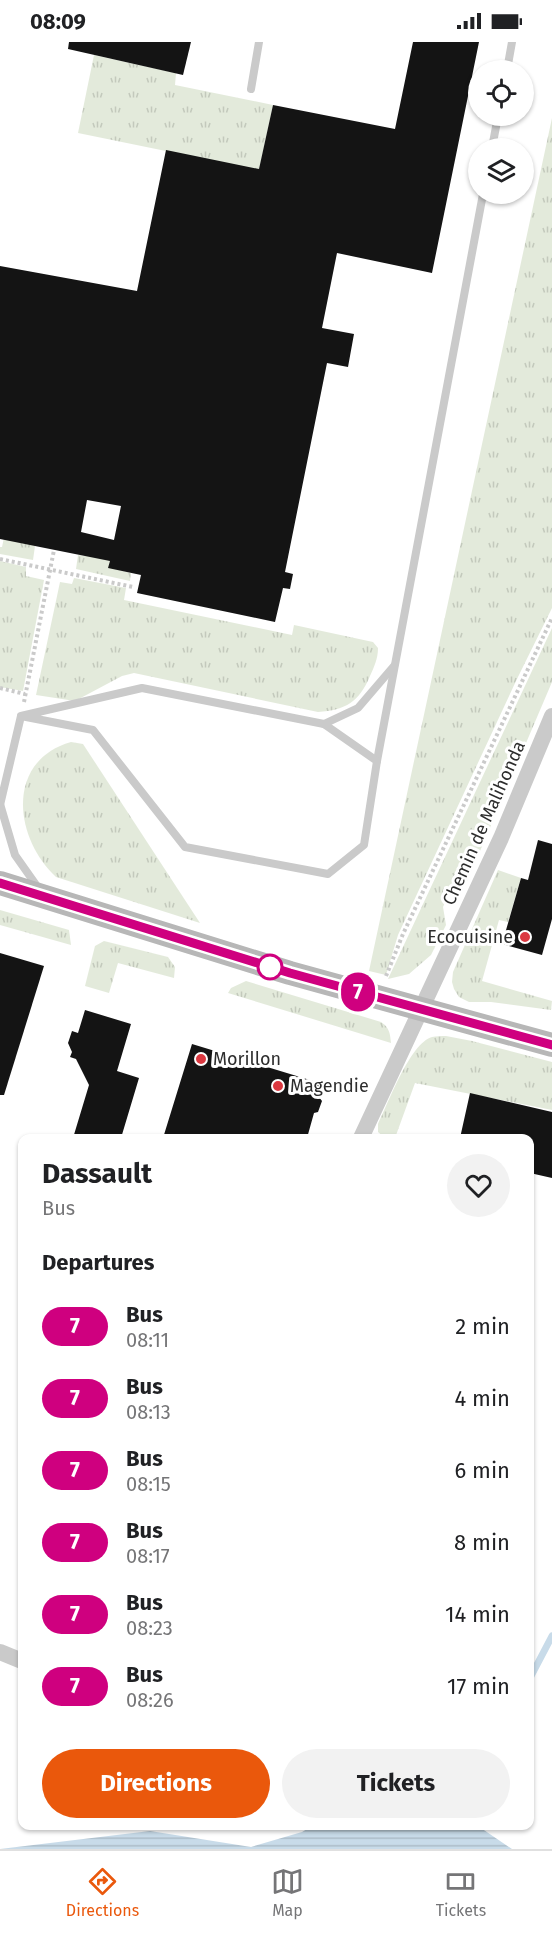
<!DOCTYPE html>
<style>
:root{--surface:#fff;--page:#f2f2f2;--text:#202124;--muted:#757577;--line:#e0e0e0;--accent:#ea580c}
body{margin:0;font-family:"Fira Sans",sans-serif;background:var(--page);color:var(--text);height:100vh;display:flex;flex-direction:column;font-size:22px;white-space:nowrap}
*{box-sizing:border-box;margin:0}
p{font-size:20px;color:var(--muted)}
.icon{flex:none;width:33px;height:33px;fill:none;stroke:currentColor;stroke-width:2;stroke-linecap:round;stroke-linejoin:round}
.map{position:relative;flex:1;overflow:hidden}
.sheet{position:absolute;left:18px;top:1092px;width:516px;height:696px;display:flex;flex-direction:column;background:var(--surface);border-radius:12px;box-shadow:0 2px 4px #0004}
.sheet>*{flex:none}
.badge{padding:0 12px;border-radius:20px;font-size:21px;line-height:39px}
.controls{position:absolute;left:468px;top:18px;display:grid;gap:12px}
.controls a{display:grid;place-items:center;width:66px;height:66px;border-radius:50%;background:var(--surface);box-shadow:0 2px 4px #0004;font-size:30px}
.map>.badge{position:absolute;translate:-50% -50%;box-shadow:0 0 0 3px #fff}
h2{padding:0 24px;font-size:22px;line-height:54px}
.round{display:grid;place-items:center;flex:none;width:63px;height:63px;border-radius:32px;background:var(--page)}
.headline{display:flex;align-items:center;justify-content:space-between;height:102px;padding:0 24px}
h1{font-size:28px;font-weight:700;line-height:45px}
.button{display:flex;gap:12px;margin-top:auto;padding:12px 24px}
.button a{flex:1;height:69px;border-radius:36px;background:var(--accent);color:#fff;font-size:24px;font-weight:700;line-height:69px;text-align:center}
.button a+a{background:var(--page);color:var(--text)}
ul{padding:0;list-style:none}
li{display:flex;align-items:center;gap:18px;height:72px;padding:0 24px}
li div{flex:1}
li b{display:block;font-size:22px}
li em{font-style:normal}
li .badge{min-width:66px;font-weight:700;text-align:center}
.status{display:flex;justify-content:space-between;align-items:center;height:42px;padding:0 30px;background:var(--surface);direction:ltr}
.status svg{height:16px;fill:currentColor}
.tab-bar{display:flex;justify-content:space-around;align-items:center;height:84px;border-top:2px solid var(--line);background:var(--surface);font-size:16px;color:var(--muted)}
.tab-bar a{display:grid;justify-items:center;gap:3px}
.tab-bar .selected{color:var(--accent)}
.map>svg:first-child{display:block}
.grass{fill:url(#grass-tufts)}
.water{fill:url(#water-rules)}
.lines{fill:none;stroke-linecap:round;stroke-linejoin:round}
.stream{stroke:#c8dbe9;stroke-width:7}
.building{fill:#141414;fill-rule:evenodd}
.path{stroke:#cacaca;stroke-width:4;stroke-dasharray:3 3;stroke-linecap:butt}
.lane{stroke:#cacaca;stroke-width:8}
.street{stroke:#cacaca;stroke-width:16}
.secondary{stroke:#b7b7b7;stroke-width:24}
.line-casing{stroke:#fff;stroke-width:14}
.line{stroke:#cf007f;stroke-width:9}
.poi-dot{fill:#db3840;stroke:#fff;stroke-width:2}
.stop-dot{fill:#fff;stroke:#cf007f;stroke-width:3}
.labels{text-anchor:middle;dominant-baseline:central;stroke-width:6;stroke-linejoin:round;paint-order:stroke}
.street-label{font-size:18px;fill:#2d2d2d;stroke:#fff}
.poi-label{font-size:18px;fill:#2d2d2d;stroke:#fff;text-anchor:start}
</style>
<div class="status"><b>08:09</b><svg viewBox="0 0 49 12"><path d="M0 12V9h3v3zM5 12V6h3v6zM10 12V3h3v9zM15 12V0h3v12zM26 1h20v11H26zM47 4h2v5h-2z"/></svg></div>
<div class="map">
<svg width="552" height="1807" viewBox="0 0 552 1807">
<defs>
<pattern id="grass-tufts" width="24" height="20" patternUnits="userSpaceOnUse" patternTransform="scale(1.5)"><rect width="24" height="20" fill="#e3eadb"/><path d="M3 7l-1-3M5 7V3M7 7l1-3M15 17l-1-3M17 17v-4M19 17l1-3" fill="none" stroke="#c3c9bc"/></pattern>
<pattern id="water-rules" width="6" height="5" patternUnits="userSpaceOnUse" patternTransform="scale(1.5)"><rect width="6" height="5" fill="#c8dbe9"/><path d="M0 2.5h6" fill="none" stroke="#acbcc8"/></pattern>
</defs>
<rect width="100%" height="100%" fill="#fff"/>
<g class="grass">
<polygon points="94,13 176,31 175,43 273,63 259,128 78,91"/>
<polygon points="552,76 552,566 516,639 398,893 386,933 369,929"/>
<polygon points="5,491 35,504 33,518 0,512 0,505 2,505"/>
<polygon points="87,506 112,509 109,525 131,531 130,539 76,527 78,513 85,514"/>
<polygon points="0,519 26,525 26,534 44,538 23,649 0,645"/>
<path d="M74 536 126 546 124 558 292 593 294 583 373 600 378 606C378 617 374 625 370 634 359 660 346 668 318 670L134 631 122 634 75 659 36 653 60 540 72 542Z"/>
<polygon points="552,586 552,640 466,842 449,852 443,865 446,883 431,913 409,932 388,937"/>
<path d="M71 700 83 702 200 881 56 835C14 796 5 719 71 700Z"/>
<polygon points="498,828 521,836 508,880 499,878 482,939 552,959 551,968 491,960 469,960 459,955 454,947 452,940 453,930"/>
<polygon points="0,868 69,888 71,903 0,883"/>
<polygon points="104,899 168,915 175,925 174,936 118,921 109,951 85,944 95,904"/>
<path d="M246 939 381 980C390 986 390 992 391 1001L228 951 231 946Z"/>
<path d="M446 994 472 999 552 1020V1068L415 1041 395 1096H385L378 1090V1082C388 1062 410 1001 432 995 436 994 442 994 446 994Z"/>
</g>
<polygon class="water" points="312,1784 478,1784 512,1807 0,1807 150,1789 251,1805 302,1790"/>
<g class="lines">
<polyline class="stream" points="530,1636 552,1594"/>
</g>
<g class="building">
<polygon points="69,0 191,0 183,33 68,7"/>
<path d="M413 0H479L432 231 337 211 322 286 354 292 348 325 327 321 285 530 293 532 290 547 283 546 275 580 137 551 141 533 108 526 110 519 0 497V224L137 249 166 108 259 127 273 63 395 87ZM87 458 121 464 114 498 81 490Z"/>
<polygon points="538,798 552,802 552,877 542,913 502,902 521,836 528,838"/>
<polygon points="0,911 44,924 4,1053 0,1053"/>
<polygon points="85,968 131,982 117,1029 139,1036 121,1096 73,1096 89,1043 76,1017 70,1015 72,1010 68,1001 72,989 78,991"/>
<polygon points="192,1002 323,1042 319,1055 322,1059 318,1070 314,1071 307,1096 163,1096"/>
<polygon points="470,1051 552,1070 552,1136 530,1131 530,1096 460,1096"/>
</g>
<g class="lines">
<g class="path">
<polyline points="0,517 133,545"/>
<polyline points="0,646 25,652"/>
<polyline points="24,660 54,508"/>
<polyline points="386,934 403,892 552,576"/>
</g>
<g class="lane">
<polyline points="507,28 512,0"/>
<polyline points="251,47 259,0"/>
<polyline points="492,106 498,74"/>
<polyline points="324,682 358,666 394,624"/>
<polyline points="377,719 483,152"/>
<polyline points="0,762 15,813 39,847"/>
<polyline points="0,763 21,674 93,688 185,805 328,832 364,803 377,719 324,682 142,646 21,674"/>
</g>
<g class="street">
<polyline points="361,1096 501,796 552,674"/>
<polyline points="0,1610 22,1619"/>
</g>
<polyline class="secondary" points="0,841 290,931 552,1003"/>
</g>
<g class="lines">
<g class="line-casing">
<polyline id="line" points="0,841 290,931 552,1003"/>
</g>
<use href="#line" class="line"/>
</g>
<g class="poi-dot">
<circle cx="525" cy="895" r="6"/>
<circle cx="201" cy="1017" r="6"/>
<circle cx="278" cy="1044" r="6"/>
</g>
<circle class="stop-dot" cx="270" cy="925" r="12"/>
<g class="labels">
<g class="street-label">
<text transform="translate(484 781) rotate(-66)">Chemin de Malihonda</text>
</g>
<g class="poi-label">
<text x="513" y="895" text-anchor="end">Ecocuisine</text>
<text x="213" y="1017">Morillon</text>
<text x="290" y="1044">Magendie</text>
</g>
</g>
</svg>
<div class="controls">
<a><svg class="icon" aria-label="locate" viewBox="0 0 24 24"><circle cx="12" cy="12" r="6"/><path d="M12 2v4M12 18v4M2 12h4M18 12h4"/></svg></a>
<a><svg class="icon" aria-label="layers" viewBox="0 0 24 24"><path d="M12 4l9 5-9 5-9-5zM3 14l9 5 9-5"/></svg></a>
</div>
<b class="badge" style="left:358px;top:950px;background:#cf007f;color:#fff">7</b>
<section class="sheet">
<div class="headline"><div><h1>Dassault</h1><p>Bus</p></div><a class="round"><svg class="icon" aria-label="heart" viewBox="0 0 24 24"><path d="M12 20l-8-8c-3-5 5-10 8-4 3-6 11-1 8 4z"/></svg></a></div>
<h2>Departures</h2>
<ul>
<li><span class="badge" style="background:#cf007f;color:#fff">7</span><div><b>Bus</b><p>08:11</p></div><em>2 min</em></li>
<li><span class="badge" style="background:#cf007f;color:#fff">7</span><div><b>Bus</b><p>08:13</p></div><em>4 min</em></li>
<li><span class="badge" style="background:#cf007f;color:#fff">7</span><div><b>Bus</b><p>08:15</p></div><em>6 min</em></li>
<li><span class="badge" style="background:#cf007f;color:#fff">7</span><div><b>Bus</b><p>08:17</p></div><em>8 min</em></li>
<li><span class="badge" style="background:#cf007f;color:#fff">7</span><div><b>Bus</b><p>08:23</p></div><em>14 min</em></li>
<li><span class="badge" style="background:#cf007f;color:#fff">7</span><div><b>Bus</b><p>08:26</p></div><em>17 min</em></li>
</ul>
<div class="button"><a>Directions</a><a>Tickets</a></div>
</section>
</div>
<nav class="tab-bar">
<a class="selected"><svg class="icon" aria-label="directions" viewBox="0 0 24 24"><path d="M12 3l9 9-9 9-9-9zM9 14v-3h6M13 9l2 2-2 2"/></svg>Directions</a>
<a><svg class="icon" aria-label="map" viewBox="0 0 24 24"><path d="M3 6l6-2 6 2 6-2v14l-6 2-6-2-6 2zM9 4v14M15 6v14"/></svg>Map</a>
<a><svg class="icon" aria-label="tickets" viewBox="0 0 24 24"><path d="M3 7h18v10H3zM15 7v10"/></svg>Tickets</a>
</nav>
